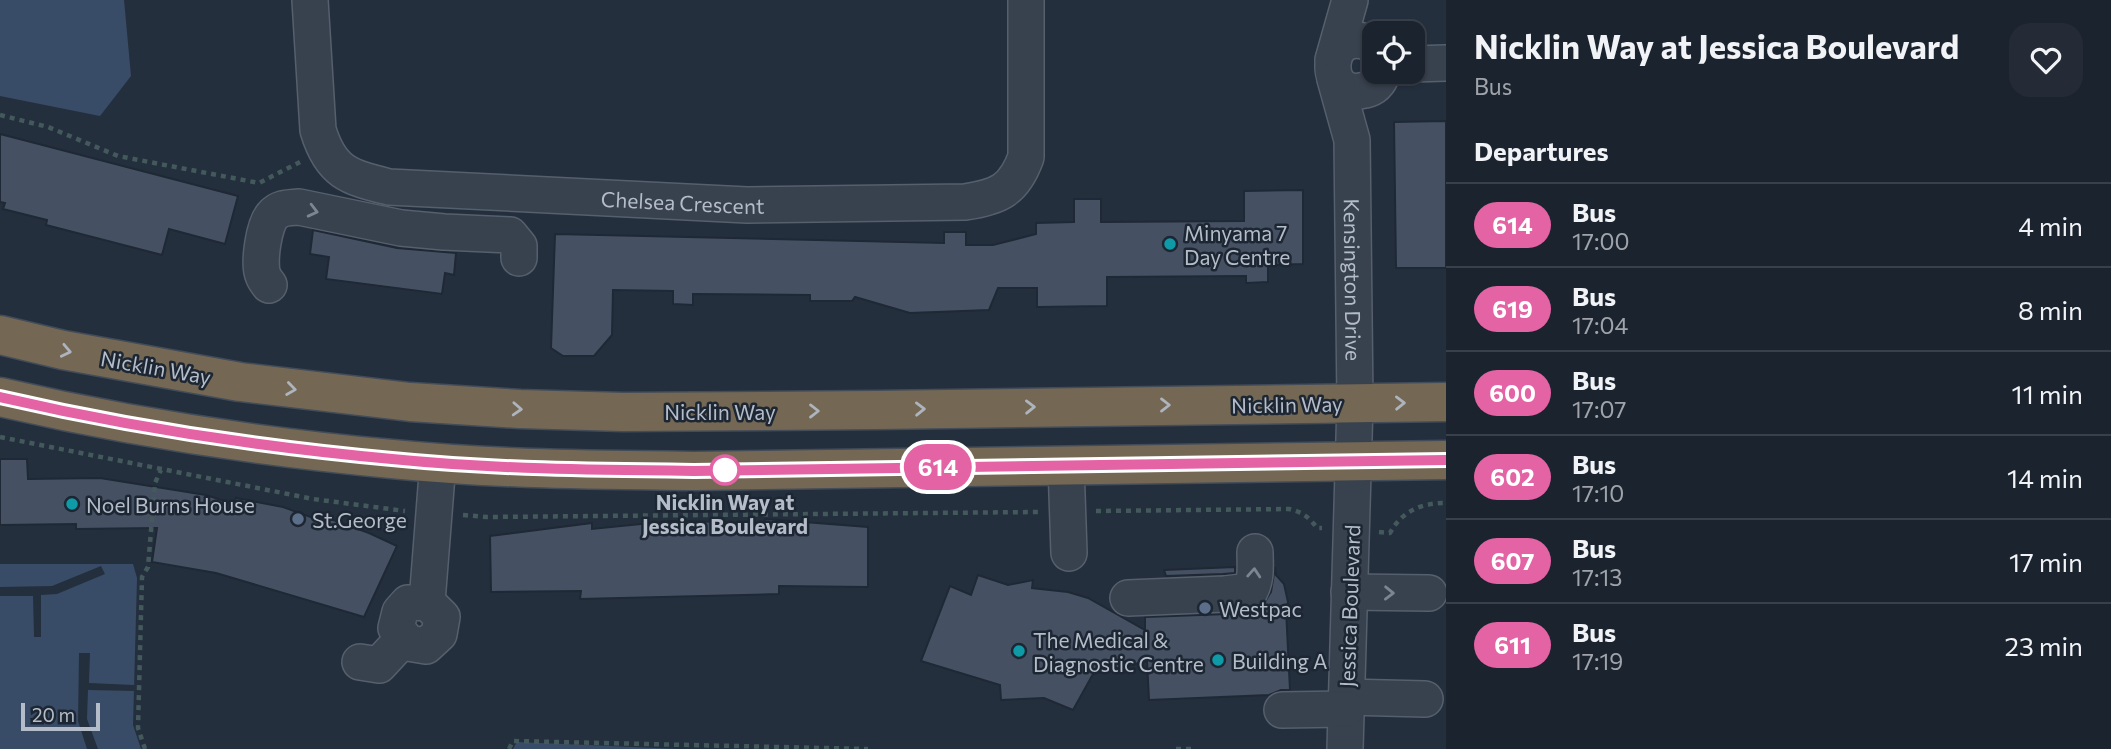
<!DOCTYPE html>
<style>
:root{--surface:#1b232e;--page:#242b36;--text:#f1f3f6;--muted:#a0a4aa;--line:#39404a}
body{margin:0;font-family:Commissioner,sans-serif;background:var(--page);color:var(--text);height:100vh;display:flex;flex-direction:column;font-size:26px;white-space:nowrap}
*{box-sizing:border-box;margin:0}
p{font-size:23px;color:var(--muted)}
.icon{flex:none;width:38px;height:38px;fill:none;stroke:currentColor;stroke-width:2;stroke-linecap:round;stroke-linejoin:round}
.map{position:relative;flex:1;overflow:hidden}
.details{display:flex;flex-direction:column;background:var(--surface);width:665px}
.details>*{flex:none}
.badge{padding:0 14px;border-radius:23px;font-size:24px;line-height:46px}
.buttons{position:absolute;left:1362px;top:21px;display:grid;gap:14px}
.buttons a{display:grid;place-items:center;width:63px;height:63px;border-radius:14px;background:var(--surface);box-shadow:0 2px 5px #0004,0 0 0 2px var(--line);font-size:35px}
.scale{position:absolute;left:21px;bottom:18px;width:79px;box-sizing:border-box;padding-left:7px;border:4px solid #b4bcc9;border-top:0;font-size:19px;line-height:24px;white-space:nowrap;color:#b4bcc9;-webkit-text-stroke:5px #1d2633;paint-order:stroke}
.map>.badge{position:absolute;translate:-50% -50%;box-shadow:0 0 0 4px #fff}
h2{padding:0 28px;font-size:26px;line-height:63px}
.round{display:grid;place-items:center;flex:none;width:74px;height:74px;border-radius:21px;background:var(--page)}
.head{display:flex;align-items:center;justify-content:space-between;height:119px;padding:0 28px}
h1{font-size:33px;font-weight:700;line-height:52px}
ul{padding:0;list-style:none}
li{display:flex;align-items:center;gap:21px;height:84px;padding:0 28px;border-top:2px solid var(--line)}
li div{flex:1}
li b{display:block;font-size:26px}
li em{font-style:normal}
li .badge{min-width:77px;font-weight:700;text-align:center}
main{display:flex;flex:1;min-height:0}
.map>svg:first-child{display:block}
.water{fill:#394c67}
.pier{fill:#242f3e}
.building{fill:#455162;stroke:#1f2835;stroke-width:2}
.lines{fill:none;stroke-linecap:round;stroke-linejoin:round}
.minor-casing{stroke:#565f6c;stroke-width:38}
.highway-casing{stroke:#434c59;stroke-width:41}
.path{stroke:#44595c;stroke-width:4.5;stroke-dasharray:5 5;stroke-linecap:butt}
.minor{stroke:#38414e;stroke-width:35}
.highway{stroke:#746855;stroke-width:38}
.oneway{stroke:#7c8592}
.oneway2{stroke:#aeb4bd}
.line-casing{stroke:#fff;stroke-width:16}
.line{stroke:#e463a4;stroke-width:10}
.culture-dot{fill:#0f9aa8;stroke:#1d2633;stroke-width:2.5}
.stop-dot{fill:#fff;stroke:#e463a4;stroke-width:3.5}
.service-dot{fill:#5c6f8a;stroke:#1d2633;stroke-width:2.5}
.labels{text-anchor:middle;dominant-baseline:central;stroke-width:5;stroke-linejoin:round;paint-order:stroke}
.street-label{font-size:21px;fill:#b4bcc9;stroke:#1d2633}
.poi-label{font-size:21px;fill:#b4bcc9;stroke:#1d2633;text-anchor:start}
.stop-label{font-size:21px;font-weight:bold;fill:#b4bcc9;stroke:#1d2633}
</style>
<main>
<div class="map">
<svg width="1446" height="749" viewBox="0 0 1446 749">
<rect width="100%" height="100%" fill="#242f3e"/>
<g class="water">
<polygon points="0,0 124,0 131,76 100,116 0,96"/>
<polygon points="0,564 133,564 137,578 133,725 141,749 0,749"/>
<polygon points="517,742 679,749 513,749"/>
</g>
<g class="pier">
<polygon points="101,566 105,574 57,594 41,595 41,637 34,637 33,596 0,596 0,587 52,586"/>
<polygon points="79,653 90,653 89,683 134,685 134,691 88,690 87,719 98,749 87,749 78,721"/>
</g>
<g class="building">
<polygon points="1446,121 1446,268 1396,268 1394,122"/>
<polygon points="0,134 238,196 225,244 169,229 162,255 46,225 47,220 3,209 5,203 0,202"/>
<polygon points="1303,190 1303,264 1268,265 1268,282 1246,283 1246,276 1107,277 1107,306 1037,307 1037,288 998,288 989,310 910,313 855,297 852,301 810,301 810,295 693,294 693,305 673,304 673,291 613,290 612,335 594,356 563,356 551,348 555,234 944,243 944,232 966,232 966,245 993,245 1036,234 1036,223 1074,222 1074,199 1101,199 1101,222 1244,221 1244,191"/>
<polygon points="313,230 397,248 456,253 454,275 445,273 442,294 326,279 329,257 310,254"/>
<polygon points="0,459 27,459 28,479 100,478 206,495 234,504 236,498 283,507 313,518 314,513 369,533 397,546 364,617 216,573 152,562 157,528 76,529 76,524 0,525"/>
<polygon points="765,519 868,527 868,587 779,586 779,594 580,599 581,591 491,592 490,536 592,523 592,529 671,521 730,522 763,528"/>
<polygon points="1235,567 1235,573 1223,574 1166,576 1164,570"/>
<polygon points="1275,567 1276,575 1284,584 1288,602 1286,609 1290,690 1281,690 1269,695 1149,700 1147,661 1093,674 1073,710 1044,698 1001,700 1000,685 921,661 950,586 971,595 978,575 1008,585 1033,580 1032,588 1068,592 1088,598 1145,630 1145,617 1227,614 1252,611 1261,608 1271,592"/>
</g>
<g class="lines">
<g class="minor-casing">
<g id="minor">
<path id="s1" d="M310 0 318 130C331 173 349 177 389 187L747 205 965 202C999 197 1014 190 1026 157V0"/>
<path d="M1374 45C1323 20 1319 103 1365 90 1375 88 1380 81 1383 72"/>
<polyline points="1333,60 1350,0"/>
<polyline points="1412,64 1446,63"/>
<path id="s2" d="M1335 79 1352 140 1355 403 1345 749"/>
<path d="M269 285C267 282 264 279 263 275 258 264 264 223 273 215 280 207 289 208 299 207L401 228 444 232 510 235 519 246V258"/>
<polyline points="1066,465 1069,553"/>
<polyline points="1349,592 1429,593"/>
<path d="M1128 598 1225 594 1250 591C1257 578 1255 565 1255 552"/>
<polyline points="427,602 408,603 400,612 396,628 408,643 426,646 439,634 442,617 427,602 438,462"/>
<polyline points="360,662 379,665 404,638"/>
<polyline points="1346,697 1425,699"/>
<polyline points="1282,710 1346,709"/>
</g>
</g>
<g class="highway-casing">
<g id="highway">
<polyline points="0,335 63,350 240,382 410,402 520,409 623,412 877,410 1446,402"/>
<path d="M0 397C129 427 261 447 392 459 492 469 594 470 694 471L1446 460"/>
</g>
</g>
<g class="path">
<polyline points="0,115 48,127 118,156 259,183 300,162"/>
<polyline points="0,437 313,499 405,511"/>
<path d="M1096 511 1289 509C1302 512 1309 517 1317 528H1322"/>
<polyline points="463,515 487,517 1039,512"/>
<path d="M1379 532 1390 533C1402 511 1421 503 1446 503"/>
<polyline points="145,749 138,728 142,577 148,567 155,483 161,470"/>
<polyline points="509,749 513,741 868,749"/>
<polyline points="1176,749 1191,749"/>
</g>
<use href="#minor" class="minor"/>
<use href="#highway" class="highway"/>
</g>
<defs><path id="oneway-chevron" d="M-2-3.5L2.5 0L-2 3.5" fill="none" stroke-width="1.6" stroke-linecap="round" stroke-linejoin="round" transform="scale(1.75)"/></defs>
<g class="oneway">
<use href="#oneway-chevron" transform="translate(313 211) rotate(14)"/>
<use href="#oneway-chevron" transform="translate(1254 573) rotate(-86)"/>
<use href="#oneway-chevron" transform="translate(1389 593) rotate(1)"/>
</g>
<g class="oneway2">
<use href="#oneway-chevron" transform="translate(66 351) rotate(12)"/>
<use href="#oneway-chevron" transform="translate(291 389) rotate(8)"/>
<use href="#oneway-chevron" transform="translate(1400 403) rotate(-1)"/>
<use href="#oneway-chevron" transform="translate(1165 405)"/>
<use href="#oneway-chevron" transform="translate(1030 407) rotate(-1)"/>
<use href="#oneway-chevron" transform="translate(517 409) rotate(3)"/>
<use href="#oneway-chevron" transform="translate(920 409) rotate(-1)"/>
<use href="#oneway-chevron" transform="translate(814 411)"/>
</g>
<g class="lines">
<g class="line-casing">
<path id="line" d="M0 397C129 427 261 447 392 459 492 469 594 470 694 471L1446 460"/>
</g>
<use href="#line" class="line"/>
</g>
<g class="culture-dot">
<circle cx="1170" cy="244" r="7"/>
<circle cx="72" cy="504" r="7"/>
<circle cx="1019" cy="651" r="7"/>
<circle cx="1218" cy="660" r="7"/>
</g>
<circle class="stop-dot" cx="725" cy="470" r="14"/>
<g class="service-dot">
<circle cx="298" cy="519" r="7"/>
<circle cx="1205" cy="608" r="7"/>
</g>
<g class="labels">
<g class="street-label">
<text stroke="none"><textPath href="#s1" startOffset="522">Chelsea Crescent</textPath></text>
<text stroke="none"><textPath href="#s2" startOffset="203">Kensington Drive</textPath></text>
<text transform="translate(156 367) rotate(10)">Nicklin Way</text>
<text transform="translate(1287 404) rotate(-1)">Nicklin Way</text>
<text x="720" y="411">Nicklin Way</text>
<text transform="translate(1349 606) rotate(-88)">Jessica Boulevard</text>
</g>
<g class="poi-label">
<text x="1184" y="232">Minyama 7<tspan x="1184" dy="24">Day Centre</tspan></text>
<text x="86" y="504">Noel Burns House</text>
<text x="312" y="519">St.George</text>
<text x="1219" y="608">Westpac</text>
<text x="1033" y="639">The Medical &amp;<tspan x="1033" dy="24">Diagnostic Centre</tspan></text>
<text x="1232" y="660">Building A</text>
</g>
<g class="stop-label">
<text x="725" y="501">Nicklin Way at<tspan x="725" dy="24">Jessica Boulevard</tspan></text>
</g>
</g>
</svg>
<div class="buttons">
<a><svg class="icon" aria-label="locate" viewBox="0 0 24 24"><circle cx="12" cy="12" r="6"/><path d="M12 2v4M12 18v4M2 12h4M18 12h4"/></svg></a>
</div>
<div class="scale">20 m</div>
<b class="badge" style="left:938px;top:467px;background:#e463a4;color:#fff">614</b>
</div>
<section class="details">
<div class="head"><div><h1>Nicklin Way at Jessica Boulevard</h1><p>Bus</p></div><a class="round"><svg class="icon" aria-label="heart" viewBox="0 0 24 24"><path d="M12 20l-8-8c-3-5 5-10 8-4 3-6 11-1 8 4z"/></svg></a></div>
<h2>Departures</h2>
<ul>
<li><span class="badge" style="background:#e463a4;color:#fff">614</span><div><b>Bus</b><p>17:00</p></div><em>4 min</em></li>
<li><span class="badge" style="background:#e463a4;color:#fff">619</span><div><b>Bus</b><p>17:04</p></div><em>8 min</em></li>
<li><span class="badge" style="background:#e463a4;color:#fff">600</span><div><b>Bus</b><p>17:07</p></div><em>11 min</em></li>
<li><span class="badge" style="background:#e463a4;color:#fff">602</span><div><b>Bus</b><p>17:10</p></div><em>14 min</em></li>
<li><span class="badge" style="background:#e463a4;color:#fff">607</span><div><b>Bus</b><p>17:13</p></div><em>17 min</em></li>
<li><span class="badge" style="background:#e463a4;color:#fff">611</span><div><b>Bus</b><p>17:19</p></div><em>23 min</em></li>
</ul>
</section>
</main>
